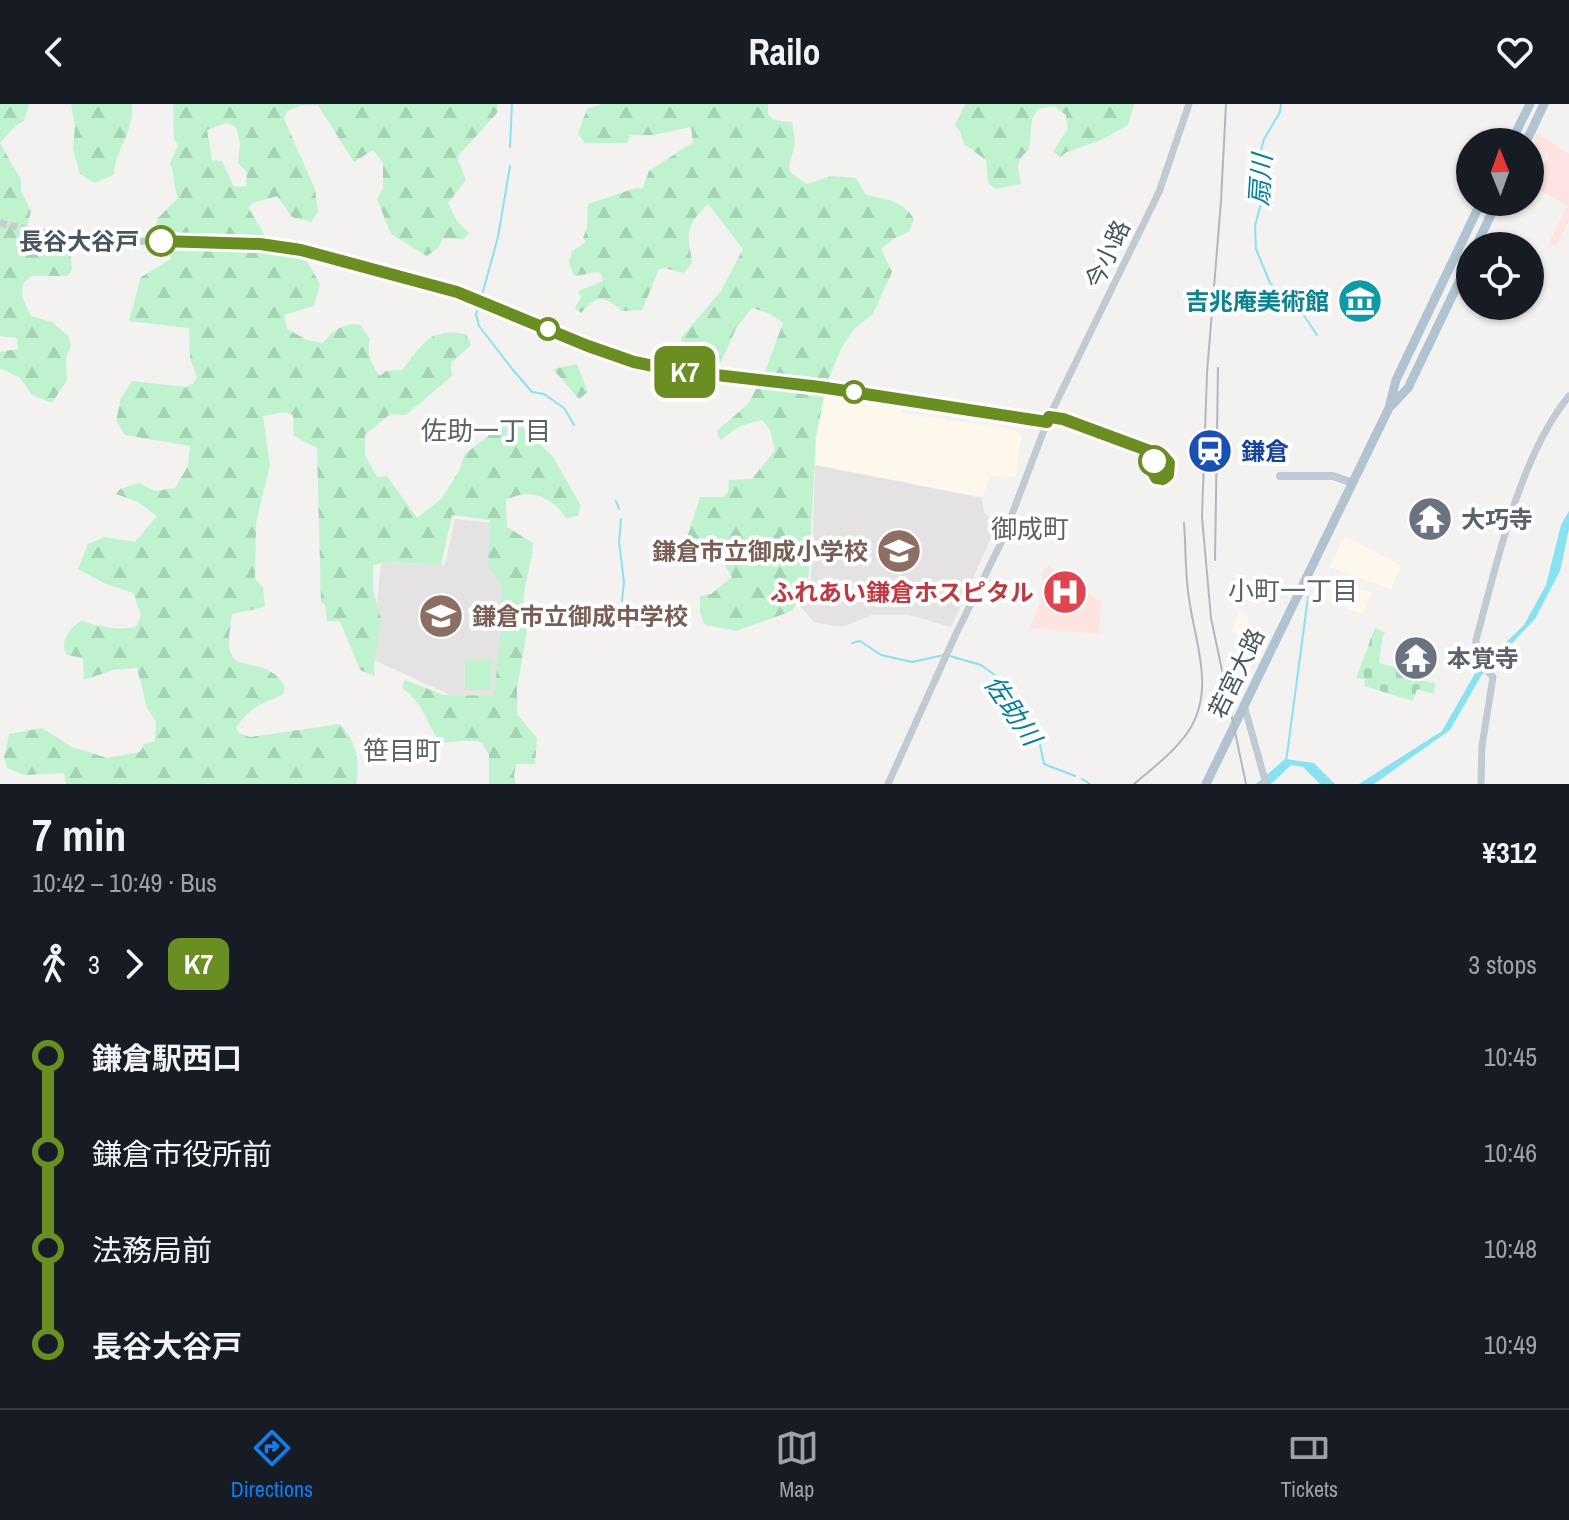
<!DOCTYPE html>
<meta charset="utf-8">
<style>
:root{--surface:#171b24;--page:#20242c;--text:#f1f3f6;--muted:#9ea1a6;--line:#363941;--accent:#0e7ef1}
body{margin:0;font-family:"Archivo Narrow","Noto Sans JP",sans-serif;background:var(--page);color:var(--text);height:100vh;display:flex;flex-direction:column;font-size:30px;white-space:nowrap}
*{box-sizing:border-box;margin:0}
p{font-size:26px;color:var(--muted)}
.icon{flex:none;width:44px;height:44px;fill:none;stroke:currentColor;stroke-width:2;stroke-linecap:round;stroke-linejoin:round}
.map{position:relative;height:680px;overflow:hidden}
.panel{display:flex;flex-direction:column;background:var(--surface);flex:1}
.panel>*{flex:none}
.badge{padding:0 16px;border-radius:12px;font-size:28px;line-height:52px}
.needle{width:52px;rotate:359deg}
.controls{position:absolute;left:1456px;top:24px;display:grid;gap:16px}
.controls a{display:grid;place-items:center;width:88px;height:88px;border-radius:50%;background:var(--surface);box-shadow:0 2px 6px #0004;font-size:40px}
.map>.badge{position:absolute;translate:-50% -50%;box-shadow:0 0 0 4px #fff}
.legs{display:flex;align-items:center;gap:12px;height:88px;padding:0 32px;font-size:26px}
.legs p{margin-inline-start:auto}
.overview{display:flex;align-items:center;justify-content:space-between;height:136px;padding:0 32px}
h1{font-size:44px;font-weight:700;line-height:60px}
ul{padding:0 32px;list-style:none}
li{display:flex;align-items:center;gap:28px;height:96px;font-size:30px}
li i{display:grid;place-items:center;width:12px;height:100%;margin:0 10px;background:currentColor}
li i::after{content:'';width:20px;height:20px;margin:-10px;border:6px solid;border-radius:50%;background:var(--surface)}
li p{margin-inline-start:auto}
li:first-child i{background:linear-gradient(#0000 50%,currentColor 0)}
li:last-child i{background:linear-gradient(currentColor 50%,#0000 0)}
header{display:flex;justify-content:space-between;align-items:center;height:104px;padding:0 32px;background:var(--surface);font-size:36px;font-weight:700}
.dock{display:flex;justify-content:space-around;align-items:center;height:112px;border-top:2px solid var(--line);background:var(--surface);font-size:22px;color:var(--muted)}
.dock a{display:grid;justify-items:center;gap:4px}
.dock .on{color:var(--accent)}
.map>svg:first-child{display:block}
.commercial{fill:#fdf7ec}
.education{fill:#e5e2e4}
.medical{fill:#fde3e2}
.green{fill:#bff3d0}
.forest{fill:url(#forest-firs);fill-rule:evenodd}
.cemetery{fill:url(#cemetery-stones)}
.water{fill:#89e2f2}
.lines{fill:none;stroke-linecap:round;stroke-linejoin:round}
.stream{stroke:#89e2f2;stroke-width:2}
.tertiary-tunnel{stroke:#c9cacd;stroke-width:7;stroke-dasharray:7 3.5;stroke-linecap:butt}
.tertiary{stroke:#bfcad1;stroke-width:7}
.secondary{stroke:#becbd6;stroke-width:8}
.primary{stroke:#b0c3d1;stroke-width:9}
.tram{stroke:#b3b7bc;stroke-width:2}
.rail{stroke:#b3b7bc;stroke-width:2}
.line-1-casing{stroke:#fff;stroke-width:18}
.line-1{stroke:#6b8e23;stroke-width:12}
.stop-1-dot{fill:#fff;stroke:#6b8e23;stroke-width:4}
.labels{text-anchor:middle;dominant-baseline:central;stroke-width:8;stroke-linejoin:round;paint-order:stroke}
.stop-label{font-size:24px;font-weight:bold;fill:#485660;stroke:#fff;text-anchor:end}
.street-label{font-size:24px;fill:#485660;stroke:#fff}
.culture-label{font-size:24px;font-weight:bold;fill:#0d838f;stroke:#fff;text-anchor:end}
.transit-label{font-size:24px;font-weight:bold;fill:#164399;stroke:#fff;text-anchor:start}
.worship-label{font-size:24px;font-weight:bold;fill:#5b616d;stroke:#fff;text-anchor:start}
.education-label{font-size:24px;font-weight:bold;fill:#785e54;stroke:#fff;text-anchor:end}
.health-label{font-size:24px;font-weight:bold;fill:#be3a42;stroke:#fff;text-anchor:end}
.water-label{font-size:26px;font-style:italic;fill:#078097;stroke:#fff}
.neighbourhood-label{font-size:26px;fill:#5d6267;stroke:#fff}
</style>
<header><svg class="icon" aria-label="back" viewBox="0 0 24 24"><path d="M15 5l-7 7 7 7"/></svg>Railo<svg class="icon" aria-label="heart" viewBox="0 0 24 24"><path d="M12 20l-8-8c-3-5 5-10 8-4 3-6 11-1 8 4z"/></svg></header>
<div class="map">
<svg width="1569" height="680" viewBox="0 0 1569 680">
<defs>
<pattern id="forest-firs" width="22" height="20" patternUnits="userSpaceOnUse" patternTransform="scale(2)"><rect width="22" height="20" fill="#bff3d0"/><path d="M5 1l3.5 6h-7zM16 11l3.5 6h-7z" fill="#a6d2b5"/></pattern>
<pattern id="cemetery-stones" width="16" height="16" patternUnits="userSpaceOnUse" patternTransform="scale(2)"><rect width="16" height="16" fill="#bff3d0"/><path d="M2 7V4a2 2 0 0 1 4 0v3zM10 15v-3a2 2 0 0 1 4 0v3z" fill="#a6d2b5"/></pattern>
</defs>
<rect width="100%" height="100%" fill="#f4f1f1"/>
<g class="commercial">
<polygon points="825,289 900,301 901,309 1015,326 1022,331 1015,373 990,372 983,393 815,361 816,333"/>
<polygon points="1344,432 1401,461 1391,485 1329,463"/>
<polygon points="1323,471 1372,489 1363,510 1312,492"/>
<polygon points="1239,508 1248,511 1248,524 1262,529 1258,540 1232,527"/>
</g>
<g class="education">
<polygon points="815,361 982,394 984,408 997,421 951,523 909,511 872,511 845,522 834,522 814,518 799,501 808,487 811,474"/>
<polygon points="455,415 493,419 510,470 498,595 450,591 372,555 381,458 445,461"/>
</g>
<g class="medical">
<polygon points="1538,30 1569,50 1569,116 1556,142 1549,138 1568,102 1533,82 1549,52 1532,41"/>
<polygon points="1048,462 1101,498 1099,530 1030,524 1048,478 1041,471"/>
</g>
<rect class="green" x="465" y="556" width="26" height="30"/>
<g class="forest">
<polygon points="0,0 29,0 24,17 15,22 0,39"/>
<path d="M71 0H132C135 27 115 45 114 71L94 79 80 70 73 45 75 22Z"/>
<path d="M173 0H498L497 9 457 53 466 76 448 99 457 117 469 129 463 135 443 134 438 144 427 152 391 130 377 95 383 84V59L373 46 354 58 318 1 300 2 287 7 284 15 315 85 318 108 311 118 292 113 277 92 253 99 248 103 264 130 263 146 304 152 320 180 314 202 284 211 287 225 307 236 323 239C333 226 345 218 361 221L370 235C367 251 370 259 380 272L386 267 402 266C423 240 429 223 466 230L471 241 451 259 452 272 446 277 406 311 390 310 365 331V351L377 373 387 372 417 414 442 394 459 367 465 350 501 322 512 319 522 322 553 353 581 402 577 412 566 414C553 393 529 383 506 396L507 423 533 439C533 464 515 496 528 520L517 585V610L537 634 535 660H516L514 672 516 680H489V651L482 639C467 634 455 639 440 639 427 620 423 598 403 585V579L405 576 444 591 494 592 501 527V478L488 463 490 416 452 411 441 461 388 458 373 461V486L381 514 374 562 375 572 360 566 340 517H327L325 501 321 498 317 344 294 332 293 311 285 308 263 312 270 361 256 419 255 475 263 483 265 503 232 510C231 522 226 539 231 550 238 567 270 554 285 583L283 591C261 599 248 605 236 624L239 629 250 633 340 620C356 637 360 657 356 680H66L64 669 24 671 7 664 4 654 9 630 42 624 72 643 107 654 140 648 144 640 155 637 156 618 147 604 137 564 113 566 84 576 83 554 67 551C59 538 69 524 81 517 99 522 118 528 137 522L141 511 133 489 106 480 78 465 88 440 105 433 135 438 157 412 138 398 116 390 120 385 139 379 155 387 175 384 188 362 190 342 125 331 116 317 121 294 132 277 186 283 194 279 197 273 190 254 189 224 129 217 141 173 171 155 169 129 156 122 157 115 178 94C173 81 175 72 170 59L178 41 174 35ZM226 19 236 23 240 40 238 59 247 68 246 82 234 83 222 57 212 56 207 26Z"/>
<path d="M602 0H768V10L774 16 792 18C793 26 796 36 794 44 787 68 785 65 807 80L832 72 856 74 866 91C883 94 907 98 914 116L909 128 895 134 881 145 892 168 873 210 854 225 842 243 827 278 816 333 808 480 792 507 736 527 705 521 700 509V492L711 490 732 473 720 454 702 448 691 461 680 455 700 393H723L728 388 729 376 752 375 775 346 770 326 762 316 740 322 721 336 717 327 748 300 764 270 783 219 768 209 752 204 736 224 721 258 703 264 688 262 681 234 721 187 743 145 708 100C684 123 688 128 692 159L684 169 664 164 659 165 642 206 622 207C601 190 599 191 581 209L575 204 581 193 578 187 603 177 601 170 598 168 574 172 569 158 572 147 586 138 583 134 587 123 588 100 636 84 642 85 649 67 693 38 691 23 653 31H631L627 39H585L578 30 587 5Z"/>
<path d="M965 0H1134L1128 21 1101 36 1067 48 1060 53 1053 48 1068 24 1066 11 1054 2 1038 5 1032 15 1029 46C1013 58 1019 64 1021 80L995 85 988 79 986 56 964 40 961 29 955 21Z"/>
<polygon points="0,39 21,76 21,87 31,107 25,131 70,143 72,165 68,172 31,172 23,180 22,193 31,212 52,218 68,232 71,241 66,254 67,276 52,299 32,291 20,274 0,264 0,248 18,245 17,234 0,232"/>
<polygon points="577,260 588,288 579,295 553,265"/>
</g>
<polygon class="cemetery" points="1375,524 1385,528 1382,535 1379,559 1412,568 1411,575 1435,579 1434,590 1417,585 1413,597 1364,582 1365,575 1356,574"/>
<g class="water">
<polygon points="1569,407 1569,425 1560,467 1535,515 1481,572 1450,626 1374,680 1359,680 1442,627 1477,566 1524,521 1546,481 1561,421"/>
<polygon points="1285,655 1314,659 1335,680 1320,680 1303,663 1291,661 1271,680 1256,680"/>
</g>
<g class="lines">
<g class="stream">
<polyline points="1281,0 1280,8 1264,35 1255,68 1263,93 1255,121 1256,145 1270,179 1299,204 1317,231"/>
<polyline points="510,43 512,0"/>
<polyline points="482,191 498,133 510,62"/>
<polyline points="478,203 476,210 479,222 513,266 532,288 544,290 564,304 574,321"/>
<polyline points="616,397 619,405"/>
<polyline points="621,415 619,438 624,478 622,497"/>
<polyline points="852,539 860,537 881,551 912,558 944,551"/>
<polyline points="950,552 981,561 996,572 1005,585 1008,598 1021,623 1040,641 1044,660 1075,672"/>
<polyline points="1286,658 1308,493"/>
<polyline points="1082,675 1090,680"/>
</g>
<g class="tertiary-tunnel">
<polyline points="0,119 30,126"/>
<polyline points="177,138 260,140"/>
<polyline points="759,275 820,283"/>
</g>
<g class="tertiary">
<polyline points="30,126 88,136 177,138"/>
<polyline points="260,140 301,146 457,188 588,242 634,258 673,266 759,275"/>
<polyline points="820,283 1047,318"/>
<polyline points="1049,313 1063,315 1157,350"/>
<polyline points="1244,601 1266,680"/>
<polyline points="888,680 955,532 1001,439 1049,313 1159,88 1189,0"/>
<path d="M1481 680 1482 642 1493 573 1476 553V536C1497 460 1519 353 1569 292"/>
</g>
<polyline class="secondary" points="1280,372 1333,372 1350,378"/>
<g class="primary">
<polyline points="1511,38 1530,0"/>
<polyline points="1526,38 1544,0"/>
<polyline points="1476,142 1497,98"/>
<polyline points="1391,302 1408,284 1470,155"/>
<polyline points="1206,680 1389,304 1396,276 1481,98"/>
</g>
<path class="tram" d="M1134 680C1153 664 1174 648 1188 628 1216 585 1195 540 1189 494 1185 470 1186 444 1184 419"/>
<g class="rail">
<polyline points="1226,0 1221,97 1207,269 1202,413 1211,514 1246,680"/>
<polyline points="1215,456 1218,264"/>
</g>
</g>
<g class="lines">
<g class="line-1-casing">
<polyline id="line-1" points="161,137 260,140 301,146 457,188 588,242 634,258 673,266 820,283 1047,318 1049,313 1063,315 1163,352 1169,359 1168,371 1163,375 1156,374 1153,368 1154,357"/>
</g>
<use href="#line-1" class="line-1"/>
</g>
<defs>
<g id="museum-disc" transform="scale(2.3)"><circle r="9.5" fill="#0f9aa8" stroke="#fff"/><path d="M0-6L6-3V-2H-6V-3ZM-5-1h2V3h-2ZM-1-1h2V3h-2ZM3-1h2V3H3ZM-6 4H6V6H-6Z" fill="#fff"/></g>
<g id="station-disc" transform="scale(2.3)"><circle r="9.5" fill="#1a4fb4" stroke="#fff"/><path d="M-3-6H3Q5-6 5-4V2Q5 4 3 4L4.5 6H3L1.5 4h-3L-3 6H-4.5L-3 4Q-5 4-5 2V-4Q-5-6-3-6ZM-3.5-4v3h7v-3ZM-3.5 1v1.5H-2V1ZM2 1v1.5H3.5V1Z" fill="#fff"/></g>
<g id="temple-disc" transform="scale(2.3)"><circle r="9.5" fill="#6b7280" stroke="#fff"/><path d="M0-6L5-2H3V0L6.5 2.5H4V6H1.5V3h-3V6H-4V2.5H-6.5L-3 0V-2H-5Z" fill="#fff"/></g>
<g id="school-disc" transform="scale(2.3)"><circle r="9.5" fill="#8d6e63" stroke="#fff"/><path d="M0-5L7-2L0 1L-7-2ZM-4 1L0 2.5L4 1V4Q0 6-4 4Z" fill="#fff"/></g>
<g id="hospital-disc" transform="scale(2.3)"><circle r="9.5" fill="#e0444e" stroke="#fff"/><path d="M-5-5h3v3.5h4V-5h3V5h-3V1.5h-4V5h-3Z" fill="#fff"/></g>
</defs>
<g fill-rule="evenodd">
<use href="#museum-disc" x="1360" y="197"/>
<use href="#station-disc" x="1210" y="347"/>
<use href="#temple-disc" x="1430" y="415"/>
<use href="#school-disc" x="899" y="447"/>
<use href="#hospital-disc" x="1065" y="488"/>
<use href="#school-disc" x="441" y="512"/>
<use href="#temple-disc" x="1416" y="554"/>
</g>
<g class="stop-1-dot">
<circle cx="161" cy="137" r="14"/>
<circle cx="548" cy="225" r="10"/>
<circle cx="854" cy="288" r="10"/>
<circle cx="1154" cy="357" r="14"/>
</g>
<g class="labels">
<g class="stop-label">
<text x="139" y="137">長谷大谷戸</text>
</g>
<g class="street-label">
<text transform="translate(1107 150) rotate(-65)">今小路</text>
<text transform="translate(1236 569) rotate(-64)">若宮大路</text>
</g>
<g class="culture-label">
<text x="1329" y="197">吉兆庵美術館</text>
</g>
<g class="transit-label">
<text x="1241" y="347">鎌倉</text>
</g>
<g class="worship-label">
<text x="1461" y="415">大巧寺</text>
<text x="1447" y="554">本覚寺</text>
</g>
<g class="education-label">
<text x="868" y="447">鎌倉市立御成小学校</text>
<text x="472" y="512" text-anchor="start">鎌倉市立御成中学校</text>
</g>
<g class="health-label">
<text x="1034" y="488">ふれあい鎌倉ホスピタル</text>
</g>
<g class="water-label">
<text transform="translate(1260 76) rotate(-86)">扇川</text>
<text transform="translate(1013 606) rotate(56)">佐助川</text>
</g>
<g class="neighbourhood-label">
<text x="486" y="326">佐助一丁目</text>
<text x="1030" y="424">御成町</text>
<text x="1293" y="486">小町一丁目</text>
<text x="402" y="646">笹目町</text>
</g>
</g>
</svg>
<div class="controls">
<a><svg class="needle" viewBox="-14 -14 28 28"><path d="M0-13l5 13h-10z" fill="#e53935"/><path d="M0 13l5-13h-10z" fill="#9ea1a6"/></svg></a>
<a><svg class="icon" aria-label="locate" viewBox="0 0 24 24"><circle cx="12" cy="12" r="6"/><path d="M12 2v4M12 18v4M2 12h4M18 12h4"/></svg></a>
</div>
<b class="badge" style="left:685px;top:268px;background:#6b8e23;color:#fff">K7</b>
</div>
<section class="panel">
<div class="overview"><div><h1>7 min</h1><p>10:42 – 10:49 · Bus</p></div><b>¥312</b></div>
<div class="legs"><svg class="icon" aria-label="walk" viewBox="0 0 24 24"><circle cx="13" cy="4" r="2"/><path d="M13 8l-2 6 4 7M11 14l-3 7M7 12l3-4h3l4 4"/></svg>3<svg class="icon" aria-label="forward" viewBox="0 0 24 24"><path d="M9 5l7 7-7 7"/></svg><b class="badge" style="background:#6b8e23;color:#fff">K7</b><p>3 stops</p></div>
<ul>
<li><i style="color:#6b8e23"></i><b>鎌倉駅西口</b><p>10:45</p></li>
<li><i style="color:#6b8e23"></i><span>鎌倉市役所前</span><p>10:46</p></li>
<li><i style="color:#6b8e23"></i><span>法務局前</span><p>10:48</p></li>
<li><i style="color:#6b8e23"></i><b>長谷大谷戸</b><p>10:49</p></li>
</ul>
</section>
<nav class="dock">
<a class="on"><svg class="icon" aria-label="directions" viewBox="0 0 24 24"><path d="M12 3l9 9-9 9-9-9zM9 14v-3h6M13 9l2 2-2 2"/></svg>Directions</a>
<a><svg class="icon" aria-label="map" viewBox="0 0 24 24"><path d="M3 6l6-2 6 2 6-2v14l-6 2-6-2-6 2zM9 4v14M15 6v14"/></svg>Map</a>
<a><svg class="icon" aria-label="tickets" viewBox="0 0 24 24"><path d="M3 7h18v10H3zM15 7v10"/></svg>Tickets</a>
</nav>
